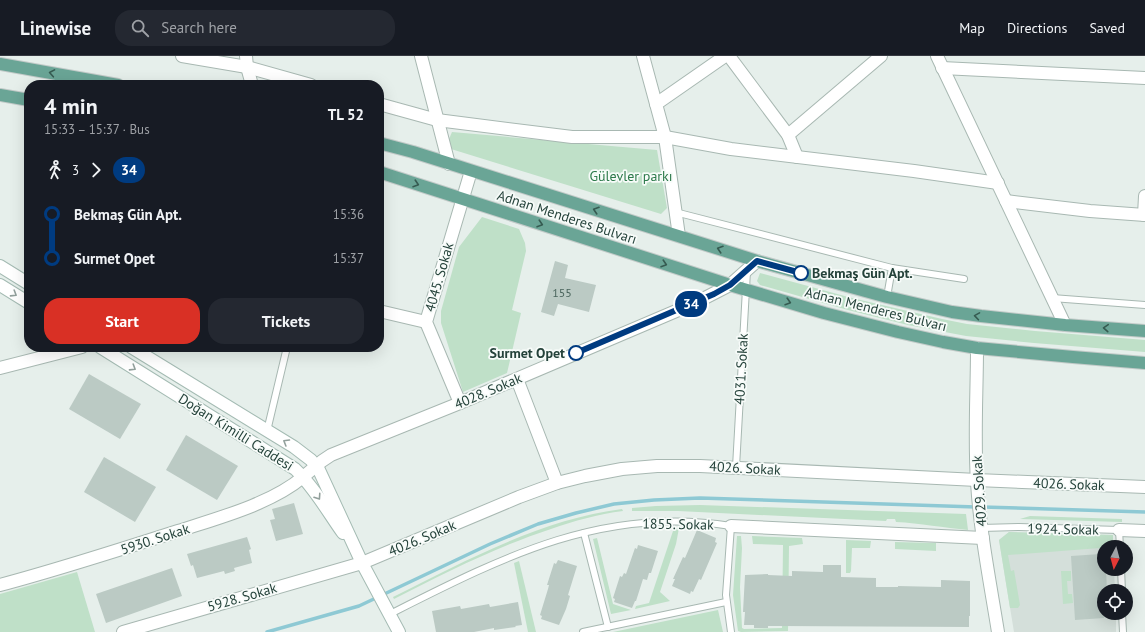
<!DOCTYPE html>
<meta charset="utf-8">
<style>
:root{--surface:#171b24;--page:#242831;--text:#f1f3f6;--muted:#9ea1a6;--line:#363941;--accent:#d93025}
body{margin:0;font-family:"PT Sans",sans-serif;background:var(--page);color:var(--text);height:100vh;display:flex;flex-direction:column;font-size:15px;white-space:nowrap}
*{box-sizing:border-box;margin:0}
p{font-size:13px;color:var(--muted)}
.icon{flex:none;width:22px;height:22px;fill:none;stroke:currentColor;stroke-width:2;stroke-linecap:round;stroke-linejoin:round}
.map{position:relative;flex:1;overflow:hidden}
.details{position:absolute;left:24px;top:24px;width:360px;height:272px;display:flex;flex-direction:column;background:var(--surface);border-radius:16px;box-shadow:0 4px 16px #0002}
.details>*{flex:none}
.badge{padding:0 8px;border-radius:13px;font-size:14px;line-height:26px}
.needle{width:26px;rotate:186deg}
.buttons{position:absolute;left:1097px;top:484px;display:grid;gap:8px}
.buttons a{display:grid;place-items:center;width:36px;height:36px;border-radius:50%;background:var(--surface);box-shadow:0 4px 16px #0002;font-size:20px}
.map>.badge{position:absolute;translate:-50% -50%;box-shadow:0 0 0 2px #fff}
.legs{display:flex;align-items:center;gap:6px;height:44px;padding:0 20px;font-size:13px}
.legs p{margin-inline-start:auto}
.headline{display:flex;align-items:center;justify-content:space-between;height:68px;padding:0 20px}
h1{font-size:22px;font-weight:700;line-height:30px}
.button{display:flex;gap:8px;margin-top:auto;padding:8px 20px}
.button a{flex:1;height:46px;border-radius:16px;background:var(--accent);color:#fff;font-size:16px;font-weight:700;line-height:46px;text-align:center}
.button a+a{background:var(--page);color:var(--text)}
ul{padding:0 20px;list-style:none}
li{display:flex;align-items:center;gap:14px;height:44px;font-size:15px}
li i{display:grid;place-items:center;width:6px;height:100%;margin:0 5px;background:currentColor}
li i::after{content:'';width:10px;height:10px;margin:-5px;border:3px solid;border-radius:50%;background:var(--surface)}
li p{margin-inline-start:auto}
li:first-child i{background:linear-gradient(#0000 50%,currentColor 0)}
li:last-child i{background:linear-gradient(currentColor 50%,#0000 0)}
header{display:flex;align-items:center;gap:24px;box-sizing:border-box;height:56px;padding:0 20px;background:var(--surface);border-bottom:1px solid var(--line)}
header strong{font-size:19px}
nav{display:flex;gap:22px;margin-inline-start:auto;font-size:14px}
.search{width:280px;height:36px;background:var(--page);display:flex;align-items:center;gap:10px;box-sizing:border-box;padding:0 14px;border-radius:16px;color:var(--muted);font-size:15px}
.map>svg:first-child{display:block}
.built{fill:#d4dfda}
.green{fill:#bfe0c8}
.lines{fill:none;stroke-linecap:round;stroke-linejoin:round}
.stream{stroke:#8ec9d4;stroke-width:3.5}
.building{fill:#bbcac4}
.service-casing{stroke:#a8b8b2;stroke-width:8}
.minor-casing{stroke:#a8b8b2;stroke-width:14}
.tertiary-casing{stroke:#a8b8b2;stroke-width:14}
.secondary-casing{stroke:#a4bbb3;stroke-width:14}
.primary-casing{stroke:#c2cac8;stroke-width:14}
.service{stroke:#fff;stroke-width:6}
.minor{stroke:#fff;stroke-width:12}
.tertiary{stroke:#fff;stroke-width:12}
.secondary{stroke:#fff;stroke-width:12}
.primary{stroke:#6aa596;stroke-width:12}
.oneway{stroke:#365b51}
.oneway2{stroke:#92a09c}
.line-1-casing{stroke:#fff;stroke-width:9}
.line-1{stroke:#003b80;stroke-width:6}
.stop-1-dot{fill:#fff;stroke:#003b80;stroke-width:2}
.labels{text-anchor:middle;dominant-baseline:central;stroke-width:3.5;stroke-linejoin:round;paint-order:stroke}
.number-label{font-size:12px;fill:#4a645c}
.park-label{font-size:14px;fill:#2d7a4b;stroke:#f7fbf9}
.street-label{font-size:14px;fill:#24423a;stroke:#f7fbf9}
.stop-label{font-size:14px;font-weight:bold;fill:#24423a;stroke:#f7fbf9;text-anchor:start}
</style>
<header>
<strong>Linewise</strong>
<div class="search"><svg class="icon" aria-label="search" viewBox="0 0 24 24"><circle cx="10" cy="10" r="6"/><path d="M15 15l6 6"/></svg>Search here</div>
<nav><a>Map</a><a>Directions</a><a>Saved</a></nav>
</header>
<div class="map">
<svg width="1145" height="576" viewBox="0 0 1145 576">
<rect width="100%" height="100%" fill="#e6efeb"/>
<polygon class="built" points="1009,476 1113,479 1113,491 1104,491 1104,513 1114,513 1115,535 1104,535 1104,557 1116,557 1116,576 1014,576 999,484"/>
<g class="green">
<polygon points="452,76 657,94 667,152 661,158 451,93 449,83"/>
<polygon points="482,161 519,173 525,187 526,195 512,254 521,257 507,317 463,336 441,267 441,255 459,191"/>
<polygon points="760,217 852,242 942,263 967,268 1035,275 1145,284 1145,296 1034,287 966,280 908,269 848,254 760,229 757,225"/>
<path d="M700 449 966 458 968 474C944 472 920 467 896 466L895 463H887L886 465 678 455H632V452L656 450Z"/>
<path d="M622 453 623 455C598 458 574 465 551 473 496 491 445 517 394 543L393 541C465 505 542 463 622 453Z"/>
<polygon points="1030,460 1122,463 1122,466 1020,463"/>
<polygon points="674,472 679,472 676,488 660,536 670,545 635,553 636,550 649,547"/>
<polygon points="1009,476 1113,479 1113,491 1008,499 1011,515 1014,514 1020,549 1018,552 1010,552 999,484"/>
<polygon points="737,480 741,480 742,492 740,531 742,572 744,573 782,572 783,489 753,488 752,480 802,482 803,488 789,490 788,575 741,576 738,575 733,539"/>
<polygon points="597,482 613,548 631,554 611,558 593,483"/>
<polygon points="846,484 871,485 870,492 852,492 851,515 850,517 846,517"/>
<polygon points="895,486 936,487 936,495 895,493"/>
<polygon points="519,505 536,576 528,576 514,507"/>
<polygon points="1061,515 1071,515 1071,525 1067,525 1068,538 1072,538 1073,547 1063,548"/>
<polygon points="77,516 95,576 0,576 0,538"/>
<polygon points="718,554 723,576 613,576"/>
</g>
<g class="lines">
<g class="stream">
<polyline points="982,451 1145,456"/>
<polyline points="267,576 359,550 490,488 538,468 576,457 614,448 654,444 700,442 976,451"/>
</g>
</g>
<g class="building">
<polygon points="555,205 568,209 565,222 596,229 589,256 558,248 554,260 541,256"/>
<polygon points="89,318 141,348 120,383 69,353"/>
<polygon points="186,379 238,410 217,444 166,414"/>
<polygon points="104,401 156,431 135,466 84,436"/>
<polygon points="294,447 303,478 276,485 270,464 275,463 272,453"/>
<polygon points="697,474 716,482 715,486 717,487 701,524 699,523 693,536 691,535 690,538 672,530 675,523 673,523 683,501 685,502"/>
<polygon points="247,481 251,493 249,494 252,507 234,512 235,515 225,518 224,515 197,522 193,509 191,510 187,498"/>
<polygon points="638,489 658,495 651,517 649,517 647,524 643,523 636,545 635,545 632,552 614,546 615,543 613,542 620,520 622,521 624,517 626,518 635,492 637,493"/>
<polygon points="1101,498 1102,510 1104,510 1104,513 1106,513 1107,535 1104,535 1104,562 1075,564 1071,500"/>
<polygon points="558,504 577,510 568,539 570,540 566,553 559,569 541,563 542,560 540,559 548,533 549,529 547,529 554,507 556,508"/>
<polygon points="823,509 841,509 841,521 876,522 876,531 898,531 898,530 941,531 941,524 970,525 970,560 969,560 969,571 778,570 768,570 768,572 754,572 754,569 744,569 745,556 743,556 745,519 768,518 768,519 792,520 792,515 823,516"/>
<polygon points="172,512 182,540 106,567 96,538"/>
<polygon points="518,546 522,569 515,570 516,571 494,574 494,572 474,576 436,576 432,555 460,550 461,553 489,548 490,551"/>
</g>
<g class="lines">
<g class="service-casing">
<g id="service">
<polyline points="675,156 892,212"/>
<polyline points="887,241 892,212 964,223"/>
<polyline points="1052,242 1145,249"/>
<polyline points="267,375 287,291"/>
<polyline points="736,411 747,215"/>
<polyline points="981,472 1019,471 1119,474 1120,491"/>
<polyline points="584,477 608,571"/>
<polyline points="1121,513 1122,535"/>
<polyline points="1122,557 1123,576"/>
<path d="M390 558C501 502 603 449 731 470L726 539 731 576"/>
<polyline points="583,576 726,546"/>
</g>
</g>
<g class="minor-casing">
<g id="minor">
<polyline points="182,0 247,11 311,29"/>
<polyline points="246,0 247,11 252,29"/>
<polyline points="421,0 449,108"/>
<polyline points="643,0 665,81 679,180"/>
<polyline points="729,0 788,79 797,101"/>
<polyline points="937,0 1065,269"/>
<polyline points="942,12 1145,22"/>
<polyline points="379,48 437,64 572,81 665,81 731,93 914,115 998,127"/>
<polyline points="656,48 725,0"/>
<polyline points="788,79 881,0"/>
<polyline points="1006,145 1090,155 1145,159"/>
<polyline points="1144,159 1145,140"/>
<polyline points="379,255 426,266"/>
<path d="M977 292C977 336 974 381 977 426 980 476 990 526 998 576"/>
<polyline points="0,312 82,291"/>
<polyline points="517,323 557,427"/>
<polyline points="460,347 426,266 471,115"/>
<polyline points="731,470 983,482"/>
<polyline points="1119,474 1145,475"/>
<path d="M0 529C60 513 119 494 178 475 218 462 271 448 303 421"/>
<polyline points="123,576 362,507 519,441 557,427 585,420 622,413 657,410 700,410 977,424 1145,431"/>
</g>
</g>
<g class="tertiary-casing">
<polyline id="tertiary" points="303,421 322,405 331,399 460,347 695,247 730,229 757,205"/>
</g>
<g class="secondary-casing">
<g id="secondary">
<polyline points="0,210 29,228"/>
<polyline points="0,229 29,247"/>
<path d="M100 291 295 413C314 431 328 456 343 477"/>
<polyline points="131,291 294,391 311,404 319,414 362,507 399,576"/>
</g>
</g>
<g class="primary-casing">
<g id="primary">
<polyline points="0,8 118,29"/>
<polyline points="0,39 29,44"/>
<polyline points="379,87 413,96 757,205 887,241 952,256 981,260 1065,269 1145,275"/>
<polyline points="379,116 730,229 824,257 898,276 943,286 977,292 1073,301 1145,307"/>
</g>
</g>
<use href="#service" class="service"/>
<use href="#minor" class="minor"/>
<use href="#tertiary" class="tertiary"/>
<use href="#secondary" class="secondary"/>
<use href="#primary" class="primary"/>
</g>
<defs><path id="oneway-chevron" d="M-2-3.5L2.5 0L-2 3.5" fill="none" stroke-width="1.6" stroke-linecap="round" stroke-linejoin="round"/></defs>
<g class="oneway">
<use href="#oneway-chevron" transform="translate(52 17) rotate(-170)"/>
<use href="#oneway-chevron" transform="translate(416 128) rotate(18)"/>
<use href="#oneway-chevron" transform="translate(596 154) rotate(-162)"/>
<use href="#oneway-chevron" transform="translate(540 168) rotate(18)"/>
<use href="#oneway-chevron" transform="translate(720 193) rotate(-162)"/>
<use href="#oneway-chevron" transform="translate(664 208) rotate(18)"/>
<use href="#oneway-chevron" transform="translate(788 246) rotate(17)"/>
<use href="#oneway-chevron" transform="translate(977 260) rotate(-171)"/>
<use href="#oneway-chevron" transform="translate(1106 272) rotate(-176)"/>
</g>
<g class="oneway2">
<use href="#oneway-chevron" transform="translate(14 238) rotate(32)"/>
<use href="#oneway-chevron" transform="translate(133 312) rotate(32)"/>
<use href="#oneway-chevron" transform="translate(286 386) rotate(-149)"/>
<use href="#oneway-chevron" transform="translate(318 441) rotate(56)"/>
</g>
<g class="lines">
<g class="line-1-casing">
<polyline id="line-1" points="576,297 714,238 730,229 757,205 801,217"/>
</g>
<use href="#line-1" class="line-1"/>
</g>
<g class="stop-1-dot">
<circle cx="801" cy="217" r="7"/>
<circle cx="576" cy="297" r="7"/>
</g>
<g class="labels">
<g class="number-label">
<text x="562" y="236">155</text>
</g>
<g class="park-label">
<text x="631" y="120">Gülevler parkı</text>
</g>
<g class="street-label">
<text transform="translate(567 161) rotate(18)">Adnan Menderes Bulvarı</text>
<text transform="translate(439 221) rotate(-74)">4045. Sokak</text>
<text transform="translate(876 253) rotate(14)">Adnan Menderes Bulvarı</text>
<text transform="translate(741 313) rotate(-87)">4031. Sokak</text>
<text transform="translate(488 335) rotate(-23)">4028. Sokak</text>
<text transform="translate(236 376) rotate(32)">Doğan Kimilli Caddesi</text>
<text transform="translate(745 412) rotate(3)">4026. Sokak</text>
<text transform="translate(1069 428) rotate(2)">4026. Sokak</text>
<text transform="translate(979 435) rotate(-94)">4029. Sokak</text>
<text transform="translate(678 468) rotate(1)">1855. Sokak</text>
<text transform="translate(1063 473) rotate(1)">1924. Sokak</text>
<text transform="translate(422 482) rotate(-23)">4026. Sokak</text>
<text transform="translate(155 483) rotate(-18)">5930. Sokak</text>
<text transform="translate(242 541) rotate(-16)">5928. Sokak</text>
</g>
<g class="stop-label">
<text x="812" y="217">Bekmaş Gün Apt.</text>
<text x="565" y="297" text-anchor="end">Surmet Opet</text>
</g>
</g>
</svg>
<div class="buttons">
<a><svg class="needle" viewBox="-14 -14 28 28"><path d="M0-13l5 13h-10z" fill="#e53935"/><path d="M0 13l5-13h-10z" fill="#9ea1a6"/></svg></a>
<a><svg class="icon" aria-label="locate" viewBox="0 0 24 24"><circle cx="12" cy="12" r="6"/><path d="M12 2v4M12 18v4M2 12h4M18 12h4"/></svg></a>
</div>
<b class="badge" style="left:691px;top:248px;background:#003b80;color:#fff">34</b>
<section class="details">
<div class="headline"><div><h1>4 min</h1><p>15:33 – 15:37 · Bus</p></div><b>TL 52</b></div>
<div class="legs"><svg class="icon" aria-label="walk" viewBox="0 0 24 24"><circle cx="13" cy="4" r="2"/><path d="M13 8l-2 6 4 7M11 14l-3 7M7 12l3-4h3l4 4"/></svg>3<svg class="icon" aria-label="forward" viewBox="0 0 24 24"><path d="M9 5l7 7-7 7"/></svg><b class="badge" style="background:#003b80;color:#fff">34</b></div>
<ul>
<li><i style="color:#003b80"></i><b>Bekmaş Gün Apt.</b><p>15:36</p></li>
<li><i style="color:#003b80"></i><b>Surmet Opet</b><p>15:37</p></li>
</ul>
<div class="button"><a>Start</a><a>Tickets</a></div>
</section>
</div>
